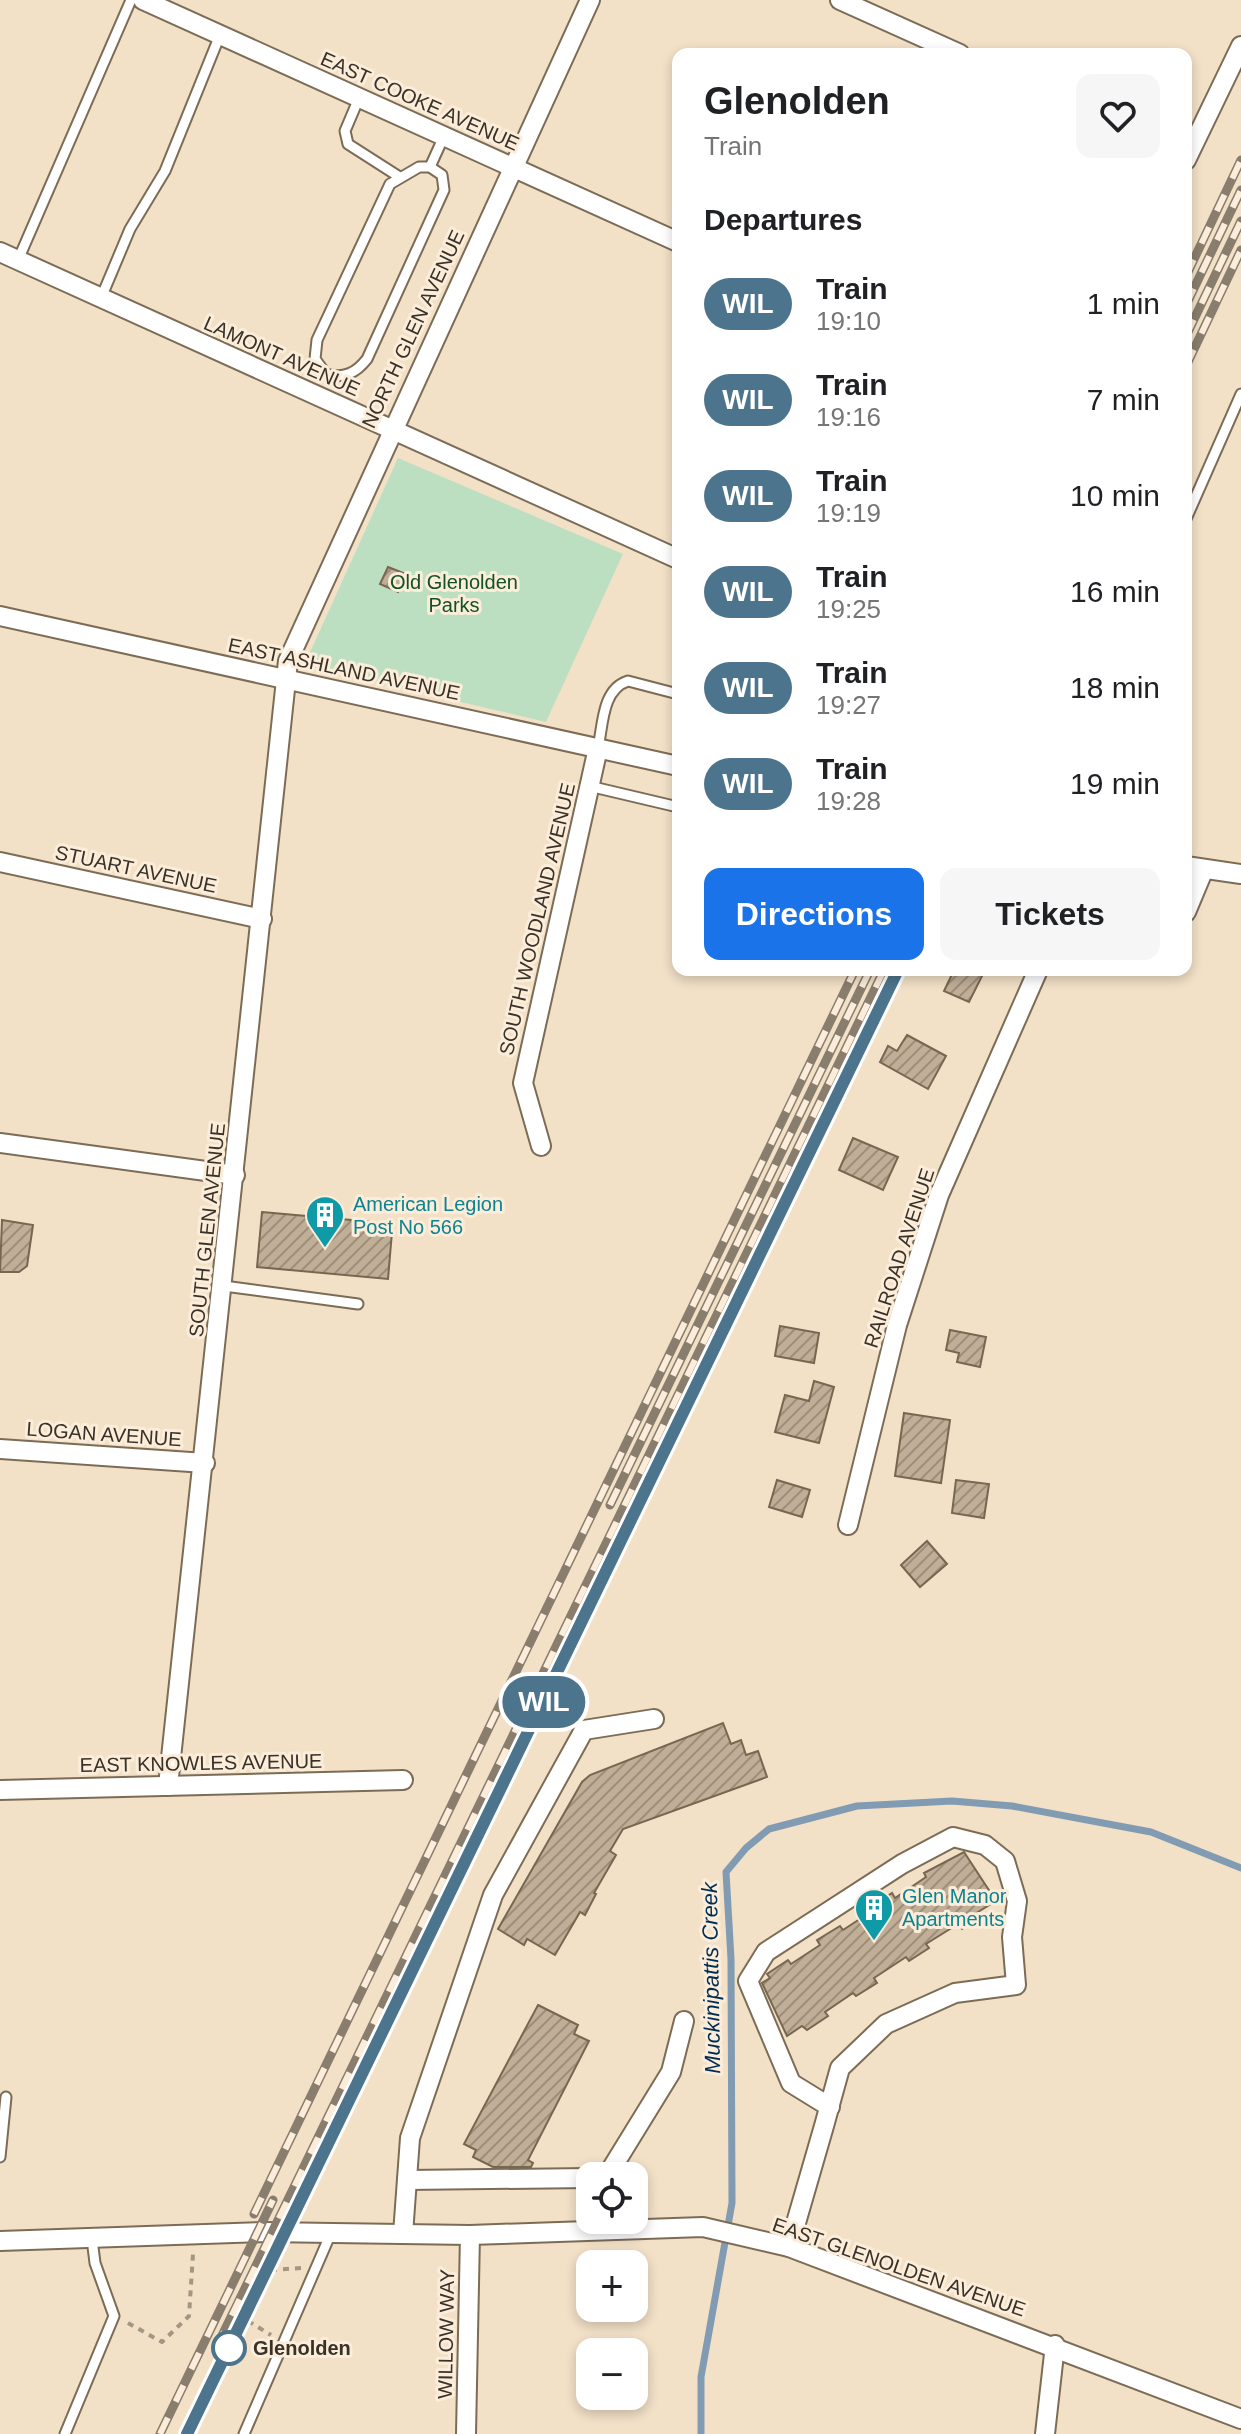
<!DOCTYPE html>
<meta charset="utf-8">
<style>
:root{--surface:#fff;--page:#f6f6f6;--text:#202124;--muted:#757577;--accent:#1a73e8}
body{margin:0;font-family:Arial,sans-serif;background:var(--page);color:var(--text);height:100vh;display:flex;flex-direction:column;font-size:30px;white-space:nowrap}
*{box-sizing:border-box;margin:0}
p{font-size:26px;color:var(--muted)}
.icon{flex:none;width:44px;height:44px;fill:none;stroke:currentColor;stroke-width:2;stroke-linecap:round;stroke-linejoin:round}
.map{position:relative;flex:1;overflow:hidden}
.side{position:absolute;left:672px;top:48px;width:520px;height:928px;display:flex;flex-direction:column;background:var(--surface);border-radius:16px;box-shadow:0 4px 12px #0003}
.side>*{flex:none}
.badge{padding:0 16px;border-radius:26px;font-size:28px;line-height:52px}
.controls{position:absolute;left:576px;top:2162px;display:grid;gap:16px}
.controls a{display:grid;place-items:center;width:72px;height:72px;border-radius:16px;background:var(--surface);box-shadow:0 4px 12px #0003;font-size:40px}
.map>.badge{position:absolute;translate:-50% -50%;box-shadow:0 0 0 4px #fff}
h2{padding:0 32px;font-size:30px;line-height:72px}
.round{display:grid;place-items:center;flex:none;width:84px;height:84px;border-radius:16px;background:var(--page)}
.headline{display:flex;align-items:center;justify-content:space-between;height:136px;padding:0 32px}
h1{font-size:38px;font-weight:700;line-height:60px}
.button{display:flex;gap:16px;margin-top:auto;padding:16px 32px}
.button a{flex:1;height:92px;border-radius:16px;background:var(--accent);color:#fff;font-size:32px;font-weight:700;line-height:92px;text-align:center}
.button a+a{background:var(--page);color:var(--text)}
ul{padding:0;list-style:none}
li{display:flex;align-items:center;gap:24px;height:96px;padding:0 32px}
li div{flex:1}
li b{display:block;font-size:30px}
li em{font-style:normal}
li .badge{min-width:88px;font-weight:700;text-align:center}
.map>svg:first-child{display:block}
.green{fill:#bddfc1}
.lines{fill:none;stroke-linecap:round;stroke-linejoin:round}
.stream{stroke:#819bb3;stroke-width:7}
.building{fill:url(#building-hatch);stroke:#776751;stroke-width:2}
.service-casing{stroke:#7c6c56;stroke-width:13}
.minor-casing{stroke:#7c6c56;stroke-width:22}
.path{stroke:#a39683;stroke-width:4;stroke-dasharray:6 6;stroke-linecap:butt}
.service{stroke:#fff;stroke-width:9}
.minor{stroke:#fff;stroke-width:18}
.rail-casing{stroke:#897d6d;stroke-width:9}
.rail{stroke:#fcedda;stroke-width:6;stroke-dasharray:18;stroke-linecap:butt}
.line-casing{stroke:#fff;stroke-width:18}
.line{stroke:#4c748c;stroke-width:12}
.stop-dot{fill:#fff;stroke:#4c748c;stroke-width:4}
.labels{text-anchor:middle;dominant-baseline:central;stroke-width:6;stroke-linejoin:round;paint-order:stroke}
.street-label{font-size:20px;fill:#393228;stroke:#fcedda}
.park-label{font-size:20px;fill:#105223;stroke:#fcedda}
.culture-label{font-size:20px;fill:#0d838f;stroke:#fcedda;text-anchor:start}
.stop-label{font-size:20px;font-weight:bold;fill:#393228;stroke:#fcedda;text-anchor:start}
.water-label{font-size:22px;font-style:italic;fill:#002e52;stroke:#fcedda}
</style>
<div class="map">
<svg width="1241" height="2434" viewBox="0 0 1241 2434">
<defs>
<pattern id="building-hatch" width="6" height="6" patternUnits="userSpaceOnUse" patternTransform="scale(2)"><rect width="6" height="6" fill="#c0ae97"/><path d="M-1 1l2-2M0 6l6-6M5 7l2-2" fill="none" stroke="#9d8e7b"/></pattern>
</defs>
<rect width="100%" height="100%" fill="#f2e0c7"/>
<polygon class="green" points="398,458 623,554 546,722 315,668 307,659"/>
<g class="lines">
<polyline class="stream" points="701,2434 701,2377 732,2203 731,1959 726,1872 746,1848 769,1829 857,1806 952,1801 1012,1806 1151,1832 1241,1868"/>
</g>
<g class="building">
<polygon points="388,567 406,574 398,592 380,584"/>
<polygon points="954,970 985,970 969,1002 944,991"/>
<polygon points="907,1035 946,1056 928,1089 880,1062 888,1046 897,1051"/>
<polygon points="853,1138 898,1157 883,1190 839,1170"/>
<polygon points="262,1212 373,1222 372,1230 392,1232 388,1279 257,1267"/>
<polygon points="2,1220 33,1225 27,1266 19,1272 0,1272"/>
<polygon points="780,1326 819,1333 814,1363 775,1356"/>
<polygon points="950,1330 986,1337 980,1367 957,1362 959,1353 946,1350"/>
<polygon points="814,1381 834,1387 819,1443 775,1432 785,1395 809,1401"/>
<polygon points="904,1413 950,1420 941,1483 895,1476"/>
<polygon points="777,1480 810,1490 802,1517 769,1507"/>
<polygon points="956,1480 989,1484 984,1518 952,1513"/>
<polygon points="927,1541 947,1564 920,1587 901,1565"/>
<polygon points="723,1723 731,1744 741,1740 746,1755 758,1751 767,1777 623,1829 610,1851 616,1855 594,1893 596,1894 585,1915 580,1912 555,1955 527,1939 524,1945 498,1929 582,1782 590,1775"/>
<polygon points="964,1852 996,1901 978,1912 981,1917 962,1929 958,1924 926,1944 929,1948 909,1961 906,1957 874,1978 877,1983 856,1996 853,1993 825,2012 828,2016 807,2030 802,2026 787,2036 762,1983 770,1978 767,1974 788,1960 791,1964 820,1945 817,1940 840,1926 843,1930 872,1911 870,1908 892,1893 895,1898 926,1877 924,1873"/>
<polygon points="538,2005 578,2025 574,2034 589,2041 528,2160 533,2163 531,2167 493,2167 473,2157 476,2150 464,2144"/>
</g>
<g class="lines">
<g class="service-casing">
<g id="service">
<polyline points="359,98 345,131 348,144 398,176"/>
<path d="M419 167H430L442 175 444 190 367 359C356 373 344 379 326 374L315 359 317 340 390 184Z"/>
<polyline points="430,167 444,136"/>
<polyline points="18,260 131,0"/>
<polyline points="101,298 130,229 165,171 220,35"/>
<polyline points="1186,519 1241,394"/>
<path d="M598 748C603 725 602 689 628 681L678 694"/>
<polyline points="589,786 678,807"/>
<polyline points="224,1286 358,1304"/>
<polyline points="0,2157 6,2097"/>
<polyline points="65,2434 114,2316 95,2263 92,2239"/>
<polyline points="244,2434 331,2233"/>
</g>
</g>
<g class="minor-casing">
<g id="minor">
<polyline points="143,0 678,242"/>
<polyline points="840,0 960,54"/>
<polyline points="1186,160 1241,46"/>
<polyline points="0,252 678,559"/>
<polyline points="0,616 678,766"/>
<polyline points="0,862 262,919"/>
<polyline points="1186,866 1241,874"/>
<polyline points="1186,912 1204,869"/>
<polyline points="0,1143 235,1175"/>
<polyline points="541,1146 523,1083 598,748"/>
<polyline points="0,1449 205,1463"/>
<polyline points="848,1525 897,1325 939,1195 1038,970"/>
<polyline points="168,1786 288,661 590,0"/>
<polyline points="0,1790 403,1780"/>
<polyline points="607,2176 671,2072 684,2021"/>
<polyline points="407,2180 590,2178"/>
<polyline points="403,2234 410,2138 493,1895 584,1730 654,1719"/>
<polyline points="0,2241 265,2232 470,2235 703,2227 789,2247 1241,2419"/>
<polyline points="789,2247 824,2126 840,2068 886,2024 955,1993 1016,1985 1012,1937 1017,1901 1005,1861 985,1845 953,1837 902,1864 766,1952 748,1981 791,2083 830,2107"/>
<polyline points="466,2434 470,2235"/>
<polyline points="1045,2434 1055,2345"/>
</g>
</g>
<g class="path">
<polyline points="271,2270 302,2268"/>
<polyline points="248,2321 271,2335"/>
<polyline points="128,2323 162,2342 189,2316 193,2254"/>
</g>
<use href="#service" class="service"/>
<use href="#minor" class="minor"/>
<g class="rail-casing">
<g id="rail">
<polyline points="1186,276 1241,160"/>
<polyline points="1186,305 1241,190"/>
<polyline points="1186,336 1241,221"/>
<polyline points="1186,366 1241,250"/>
<polyline points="610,1505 870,970"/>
<polyline points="254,2214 855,970"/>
<polyline points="216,2348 884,970"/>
<polyline points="160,2434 273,2200"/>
<polyline points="187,2434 898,970"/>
</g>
</g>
<use href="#rail" class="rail"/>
</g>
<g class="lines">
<g class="line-casing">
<polyline id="line" points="187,2434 898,970"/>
</g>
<use href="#line" class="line"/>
</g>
<defs>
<g id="building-pin" transform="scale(2)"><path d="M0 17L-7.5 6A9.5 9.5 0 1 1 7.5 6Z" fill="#0f9aa8" stroke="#fcedda"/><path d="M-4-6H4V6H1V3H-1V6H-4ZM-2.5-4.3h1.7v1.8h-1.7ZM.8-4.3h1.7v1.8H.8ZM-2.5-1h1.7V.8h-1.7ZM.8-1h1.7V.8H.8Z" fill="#fff"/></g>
</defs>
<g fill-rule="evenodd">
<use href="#building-pin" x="325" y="1215"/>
<use href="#building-pin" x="874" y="1908"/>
</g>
<circle class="stop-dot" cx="229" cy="2348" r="16"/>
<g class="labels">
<g class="street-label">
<text transform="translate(420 101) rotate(24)">EAST COOKE AVENUE</text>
<text transform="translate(413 329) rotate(-65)">NORTH GLEN AVENUE</text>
<text transform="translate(282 356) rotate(24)">LAMONT AVENUE</text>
<text transform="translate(344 669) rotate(12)">EAST ASHLAND AVENUE</text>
<text transform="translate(136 869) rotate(12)">STUART AVENUE</text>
<text transform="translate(537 919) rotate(-77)">SOUTH WOODLAND AVENUE</text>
<text transform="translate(207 1230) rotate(-84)">SOUTH GLEN AVENUE</text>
<text transform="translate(899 1258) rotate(-72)">RAILROAD AVENUE</text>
<text transform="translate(104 1434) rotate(4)">LOGAN AVENUE</text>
<text transform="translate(201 1763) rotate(-1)">EAST KNOWLES AVENUE</text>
<text transform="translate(899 2267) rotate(19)">EAST GLENOLDEN AVENUE</text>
<text transform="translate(446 2334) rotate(-89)">WILLOW WAY</text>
</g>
<g class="park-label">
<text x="454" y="582">Old Glenolden<tspan x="454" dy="23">Parks</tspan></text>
</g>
<g class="culture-label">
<text x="353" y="1204">American Legion<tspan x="353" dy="23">Post No 566</tspan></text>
<text x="902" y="1896">Glen Manor<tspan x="902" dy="23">Apartments</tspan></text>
</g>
<g class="stop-label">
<text x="253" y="2348">Glenolden</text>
</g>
<g class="water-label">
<text transform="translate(711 1978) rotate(-91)">Muckinipattis Creek</text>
</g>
</g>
</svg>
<div class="controls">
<a><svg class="icon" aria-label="locate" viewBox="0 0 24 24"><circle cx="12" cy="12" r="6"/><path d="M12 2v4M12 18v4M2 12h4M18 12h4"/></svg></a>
<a>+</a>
<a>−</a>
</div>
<b class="badge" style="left:544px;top:1702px;background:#4c748c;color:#fff">WIL</b>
<section class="side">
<div class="headline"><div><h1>Glenolden</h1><p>Train</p></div><a class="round"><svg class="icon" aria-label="heart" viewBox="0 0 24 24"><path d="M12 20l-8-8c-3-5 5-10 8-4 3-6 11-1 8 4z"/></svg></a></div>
<h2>Departures</h2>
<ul>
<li><span class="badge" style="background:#4c748c;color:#fff">WIL</span><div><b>Train</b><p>19:10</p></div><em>1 min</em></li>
<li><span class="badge" style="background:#4c748c;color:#fff">WIL</span><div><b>Train</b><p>19:16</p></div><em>7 min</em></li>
<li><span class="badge" style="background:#4c748c;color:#fff">WIL</span><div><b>Train</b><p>19:19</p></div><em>10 min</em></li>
<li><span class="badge" style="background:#4c748c;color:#fff">WIL</span><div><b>Train</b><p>19:25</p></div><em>16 min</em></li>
<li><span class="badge" style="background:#4c748c;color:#fff">WIL</span><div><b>Train</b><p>19:27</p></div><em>18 min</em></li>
<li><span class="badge" style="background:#4c748c;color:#fff">WIL</span><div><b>Train</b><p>19:28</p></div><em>19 min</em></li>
</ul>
<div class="button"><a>Directions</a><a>Tickets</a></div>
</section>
</div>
